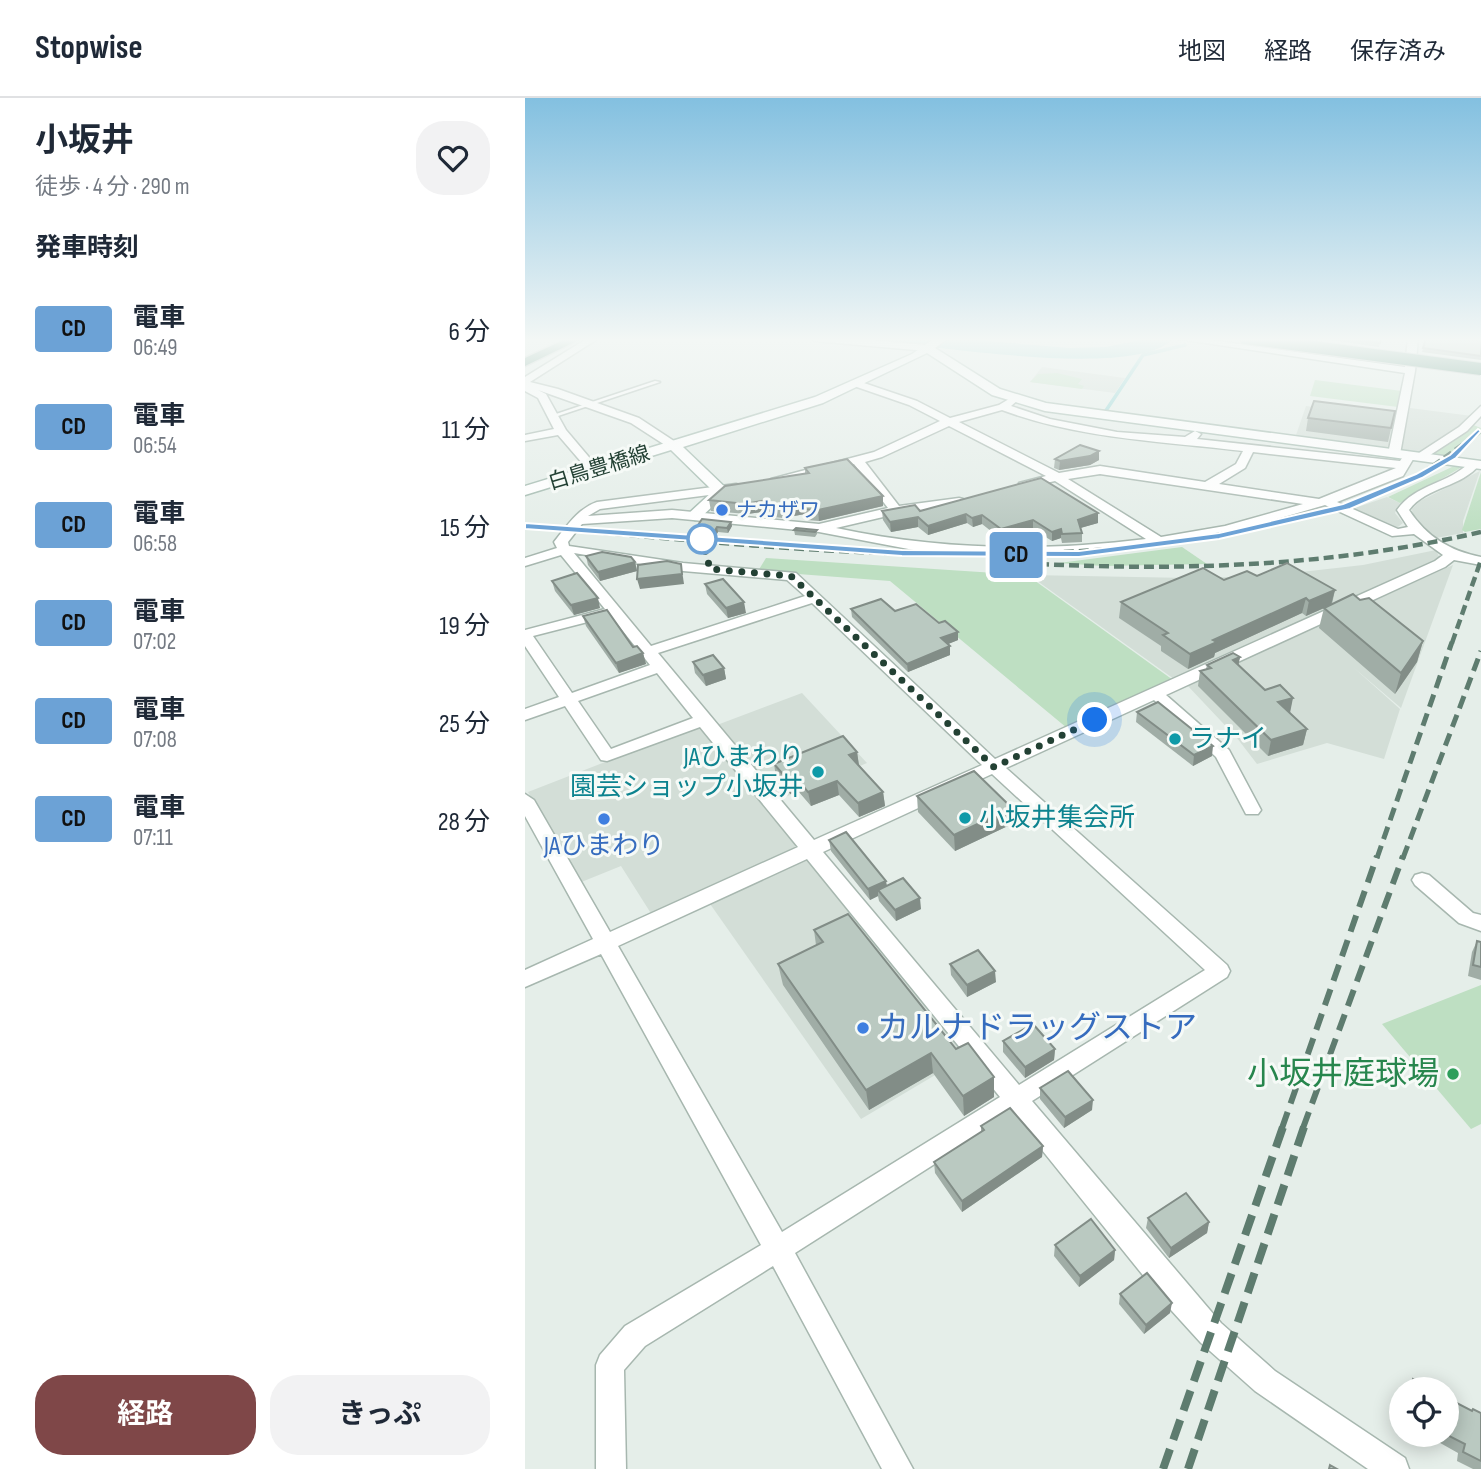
<!DOCTYPE html>
<html lang="ja">
<meta charset="utf-8">
<style>
:root{--surface:#fff;--page:#f2f2f3;--text:#1f2937;--muted:#747a83;--line:#e0e1e3;--accent:#7f4748}
body{margin:0;font-family:"Sofia Sans Condensed","Noto Sans JP",sans-serif;background:var(--page);color:var(--text);height:100vh;display:flex;flex-direction:column;font-size:26px;white-space:nowrap}
*{box-sizing:border-box;margin:0}
p{font-size:23px;color:var(--muted)}
.icon{flex:none;width:38px;height:38px;fill:none;stroke:currentColor;stroke-width:2;stroke-linecap:round;stroke-linejoin:round}
.map{position:relative;flex:1;overflow:hidden}
.drawer{display:flex;flex-direction:column;background:var(--surface);width:525px}
.drawer>*{flex:none}
.badge{padding:0 14px;border-radius:5px;font-size:24px;line-height:46px}
.tools{position:absolute;left:864px;top:1279px;display:grid;gap:14px}
.tools a{display:grid;place-items:center;width:70px;height:70px;border-radius:50%;background:var(--surface);box-shadow:0 4px 18px #0003;font-size:35px}
.you{position:absolute;width:35px;height:35px;margin:-18px;border:5px solid #fff;border-radius:50%;background:#1a73e8;box-shadow:0 0 0 10px #1a73e833}
.map>.badge{position:absolute;translate:-50% -50%;box-shadow:0 0 0 4px #fff}
h2{padding:0 35px;font-size:26px;line-height:63px}
.round{display:grid;place-items:center;flex:none;width:74px;height:74px;border-radius:28px;background:var(--page)}
.summary{display:flex;align-items:center;justify-content:space-between;height:119px;padding:0 35px}
h1{font-size:33px;font-weight:700;line-height:52px}
.action{display:flex;gap:14px;margin-top:auto;padding:14px 35px}
.action a{flex:1;height:80px;border-radius:28px;background:var(--accent);color:#fff;font-size:28px;font-weight:700;line-height:80px;text-align:center}
.action a+a{background:var(--page);color:var(--text)}
ul{padding:0;list-style:none}
li{display:flex;align-items:center;gap:21px;height:98px;padding:0 35px}
li div{flex:1}
li b{display:block;font-size:26px}
li em{font-style:normal}
li .badge{min-width:77px;font-weight:700;text-align:center}
header{display:flex;align-items:center;gap:42px;box-sizing:border-box;height:98px;padding:0 35px;background:var(--surface);border-bottom:2px solid var(--line)}
header strong{font-size:33px}
nav{display:flex;gap:38px;margin-inline-start:auto;font-size:24px}
main{display:flex;flex:1;min-height:0}
.map>svg:first-child{display:block}
.built{fill:#d3ded7}
.green{fill:#bedfc2}
.lines{fill:none;stroke-linecap:round;stroke-linejoin:round}
.stream{stroke:#8dd3d3;stroke-width:3.5}
.river{fill:#8dd3d3;fill-rule:evenodd}
.service-casing{stroke:#a7b7af;stroke-width:3}
.minor-casing{stroke:#a7b7af;stroke-width:3}
.secondary-casing{stroke:#a3baaf;stroke-width:3}
.trunk-casing{stroke:#c1cac6;stroke-width:3}
.service{fill:#fff;fill-rule:evenodd}
.minor{fill:#fff;fill-rule:evenodd}
.secondary{fill:#fff;fill-rule:evenodd}
.trunk{fill:#4c8972;fill-rule:evenodd}
.rail-far4{stroke:#5e7c6f;stroke-width:3.5;stroke-dasharray:9 4.5;stroke-linecap:butt}
.rail-far3{stroke:#5e7c6f;stroke-width:4.5;stroke-dasharray:10 5;stroke-linecap:butt}
.rail-far2{stroke:#5e7c6f;stroke-width:5;stroke-dasharray:13 7;stroke-linecap:butt}
.rail-far1{stroke:#5e7c6f;stroke-width:6;stroke-dasharray:17 9;stroke-linecap:butt}
.rail{stroke:#5e7c6f;stroke-width:8;stroke-dasharray:21 10;stroke-linecap:butt}
.trunk-bridge-casing{stroke:#c1cac6;stroke-width:14;stroke-linecap:butt}
.trunk-bridge{stroke:#4c8972;stroke-width:12}
.wall{fill:#a0ada6}
.shaded-wall{fill:#828d87}
.building{fill:#bac9c1;stroke:#828d87;stroke-width:2}
.line{fill:#6ca2d6;stroke:#fff;stroke-width:2}
.walk{stroke:#234134;stroke-width:7;stroke-dasharray:0 12.6}
.shop-dot{fill:#3f7fe0;stroke:#f6faf7;stroke-width:2.5}
.stop-dot{fill:#fff;stroke:#6ca2d6;stroke-width:3.5}
.culture-dot{fill:#0f9aa8;stroke:#f6faf7;stroke-width:2.5}
.leisure-dot{fill:#2e9e5b;stroke:#f6faf7;stroke-width:2.5}
.labels{text-anchor:middle;dominant-baseline:central;stroke-width:6;stroke-linejoin:round;paint-order:stroke}
.far-street-label{font-size:21px;fill:#234134;stroke:#f6faf7}
.far-shop-label{font-size:21px;fill:#366cbe;stroke:#f6faf7;text-anchor:start}
.culture-label{font-size:26px;fill:#0d838f;stroke:#f6faf7;text-anchor:start}
.shop-label{font-size:26px;fill:#366cbe;stroke:#f6faf7}
.near-shop-label{font-size:32px;fill:#366cbe;stroke:#f6faf7;text-anchor:start}
.near-leisure-label{font-size:32px;fill:#27864d;stroke:#f6faf7;text-anchor:end}
</style>
<header>
<strong>Stopwise</strong>
<nav><a>地図</a><a>経路</a><a>保存済み</a></nav>
</header>
<main>
<section class="drawer">
<div class="summary"><div><h1>小坂井</h1><p>徒歩 · 4 分 · 290 m</p></div><a class="round"><svg class="icon" aria-label="heart" viewBox="0 0 24 24"><path d="M12 20l-8-8c-3-5 5-10 8-4 3-6 11-1 8 4z"/></svg></a></div>
<h2>発車時刻</h2>
<ul>
<li><span class="badge" style="background:#6ca2d6;color:#111">CD</span><div><b>電車</b><p>06:49</p></div><em>6 分</em></li>
<li><span class="badge" style="background:#6ca2d6;color:#111">CD</span><div><b>電車</b><p>06:54</p></div><em>11 分</em></li>
<li><span class="badge" style="background:#6ca2d6;color:#111">CD</span><div><b>電車</b><p>06:58</p></div><em>15 分</em></li>
<li><span class="badge" style="background:#6ca2d6;color:#111">CD</span><div><b>電車</b><p>07:02</p></div><em>19 分</em></li>
<li><span class="badge" style="background:#6ca2d6;color:#111">CD</span><div><b>電車</b><p>07:08</p></div><em>25 分</em></li>
<li><span class="badge" style="background:#6ca2d6;color:#111">CD</span><div><b>電車</b><p>07:11</p></div><em>28 分</em></li>
</ul>
<div class="action"><a>経路</a><a>きっぷ</a></div>
</section>
<div class="map">
<svg width="956" height="1371" viewBox="0 0 956 1371">
<rect width="100%" height="100%" fill="#e5eee9"/>
<g class="built">
<polygon points="517,269 600,280 590,295 505,284"/>
<polygon points="781,308 871,320 865,350 855,352 770,340"/>
<polygon points="885,310 947,318 898,356 884,356 876,351"/>
<polygon points="955,373 938,423 938,435 911,440 888,419 887,411 895,403"/>
<polygon points="862,399 875,405 870,415 878,425 869,432 824,412"/>
<polygon points="911,452 915,461 649,581 504,477 664,480 741,478 838,467"/>
<polygon points="928,467 876,610 828,569 875,611 859,661 802,645 732,666 712,640 662,587"/>
<polygon points="277,595 342,665 253,702 192,627"/>
<polygon points="170,629 177,630 271,747 269,753 127,817 96,768 54,785 3,694"/>
<polygon points="279,758 444,957 336,1021 183,803"/>
</g>
<g class="green">
<polygon points="532,275 557,281 553,286 559,288 557,291 505,284 513,276"/>
<polygon points="790,282 877,293 873,309 785,298"/>
<polygon points="946,326 956,330 956,336 924,360 905,358"/>
<polygon points="929,368 937,369 875,405 863,399"/>
<polygon points="956,374 956,431 940,434 937,432"/>
<polygon points="657,449 682,466 578,468 534,465"/>
<polygon points="241,460 502,477 648,582 542,630 365,483 233,473"/>
<polygon points="956,887 956,1026 946,1031 857,926"/>
</g>
<g class="lines">
<g class="stream">
<polyline points="410,240 422,244"/>
<polyline points="580,314 618,257 660,247"/>
</g>
<path class="river" d="M360 240H427L545 250 581 249 625 240H649C613 281 422 249 368 245Z"/>
<g class="service-casing">
<polygon id="service" points="130,283 135,284 30,319 25,318"/>
</g>
<g class="minor-casing">
<g id="minor">
<polygon points="63,240 74,240 5,284 33,291 114,320 152,345 152,349 140,347 106,325 13,292 21,296 41,332 74,371 64,373 33,337 0,343 0,337 29,331 13,300 0,293 0,279"/>
<polygon points="284,240 320,240 402,247 407,250 402,253 289,243"/>
<polygon points="647,240 671,240 880,269 883,240 893,240 890,273 875,356 869,359 863,356 880,275"/>
<path d="M333 283 392 303 425 320 474 307 489 298 494 301 486 308 525 321 592 334 660 339 670 333 676 336 672 341 875 363 880 356H888L890 358 878 378 812 404 873 431 883 429 872 412C890 386 924 386 945 364L955 366C936 390 902 388 884 412 902 439 925 453 956 459V467L929 462 920 469 641 597 704 652 736 712 733 716H721L691 659 629 602 481 670 702 867 705 873 702 879 507 1003 696 1225 750 1273 880 1360 884 1371H843L730 1293 676 1245 646 1212 488 1016 270 1155 388 1371H357L248 1168 120 1248 99 1272 101 1371H71V1267L75 1257 100 1228 236 1147 76 856 0 889V872L68 841 0 718V696L9 702 85 834 273 749 175 629 82 663 76 662 40 608 0 622V611L34 599 0 548V532L80 511 36 457 0 468V460L32 450 29 444C42 428 52 411 72 404L211 386 215 387V393L75 411 63 418 147 412 294 426 363 410 329 366 252 385 246 381 349 354 415 323 384 307 329 288V284ZM477 312C555 341 636 343 718 353L711 366 680 384 575 368 534 375 434 324ZM424 328 521 378 494 385V391L530 383 621 441C517 454 414 452 311 430L371 416 438 407V401L434 400 374 408 340 364 357 359ZM728 354 871 370 794 401 694 386 720 370ZM575 376 778 406 700 428 636 439 543 381ZM800 407 867 438 889 436 918 457 910 463 470 661 271 475 158 465 44 448 43 444 57 426 147 420 294 434 394 453 516 458 639 447 700 436ZM49 455 158 473 262 482 280 498 126 548ZM287 505 457 667 289 742 133 555ZM86 518 125 567 47 595 8 538ZM132 575 168 620 86 651 53 603ZM467 676 680 872 494 987 298 754ZM282 761 475 999 257 1134 93 848Z"/>
<polygon points="956,308 956,318 942,333 899,361 891,361 891,357 934,329"/>
<polygon points="897,775 904,777 948,815 956,817 956,833 934,825 890,787 887,782 890,777"/>
</g>
</g>
<g class="secondary-casing">
<polygon id="secondary" points="410,240 423,240 410,250 475,291 521,305 956,363 956,371 520,313 467,297 402,255 298,305 158,349 204,393 175,420 170,422 162,417 188,393 146,352 0,397 0,388 290,299 387,256"/>
</g>
<g class="trunk-casing">
<polygon id="trunk" points="43,240 58,240 0,268 0,260"/>
</g>
<use href="#service" class="service"/>
<use href="#minor" class="minor"/>
<use href="#secondary" class="secondary"/>
<use href="#trunk" class="trunk"/>
<polyline class="rail-far4" points="897,375 956,333"/>
<g class="rail-far3">
<path d="M0 428C242 448 489 480 729 430 788 418 848 404 900 374"/>
<path d="M514 466C664 473 809 468 956 434"/>
<polyline points="927,545 956,462"/>
</g>
<g class="rail-far2">
<polyline points="852,760 927,544"/>
<polyline points="878,760 956,553"/>
</g>
<g class="rail-far1">
<polyline points="757,1030 852,758"/>
<polyline points="778,1030 878,758"/>
</g>
<g class="rail">
<polyline points="638,1371 758,1029"/>
<polyline points="663,1371 779,1029"/>
</g>
<g class="trunk-bridge-casing">
<polyline id="trunk-bridge" points="720,240 956,271"/>
</g>
<use href="#trunk-bridge" class="trunk-bridge"/>
</g>
<g class="wall">
<polygon points="806,240 856,240 854,249 805,242"/>
<polygon points="901,240 956,240 956,262 897,254"/>
<polygon points="870,313 863,344 781,333 783,320"/>
<polygon points="530,361 574,362 565,367 534,372 529,370"/>
<polygon points="280,370 358,398 358,408 294,423 281,422 280,416 258,420 248,419 244,413 222,416 186,413 184,402 280,375"/>
<polygon points="357,413 395,413 573,415 573,425 555,430 557,435 557,444 537,445 536,440 527,443 508,431 476,441 457,426 448,429 442,425 403,437 393,429 366,434 358,422"/>
<polygon points="206,424 207,428 203,435 193,434 190,439 170,438 169,433"/>
<polygon points="269,432 292,432 292,436 290,439 270,437"/>
<polygon points="61,458 110,464 112,473 75,483 63,467"/>
<polygon points="732,478 810,492 807,506 835,502 898,543 892,564 870,596 794,530 799,510 781,518 777,515 690,555 689,559 663,571 636,553 636,548 594,520 596,504 699,482"/>
<polygon points="27,483 75,510 49,517 30,493"/>
<polygon points="180,486 221,515 203,520 182,496"/>
<polygon points="326,511 370,513 414,525 433,534 433,542 423,546 425,557 383,574 327,519"/>
<polygon points="58,518 118,555 121,566 94,575 61,528"/>
<polygon points="715,559 713,567 782,631 778,647 743,658 673,588 675,573 681,571 682,567"/>
<polygon points="168,564 199,570 201,581 181,588 170,575"/>
<polygon points="612,614 687,658 668,668 611,624"/>
<polygon points="332,654 334,667 358,694 360,708 334,719 314,697 286,708 273,693 265,696 251,679 249,666"/>
<polygon points="392,698 487,726 430,753 393,714"/>
<polygon points="304,742 362,787 396,811 371,823 354,803 353,798 345,802 306,753"/>
<polygon points="289,832 431,951 469,979 469,999 439,1018 408,975 344,1012 258,887 253,866 291,847"/>
<polygon points="952,843 956,844 956,882 943,878 947,854"/>
<polygon points="425,866 471,884 442,899 426,877"/>
<polygon points="478,943 530,951 529,962 500,980 478,954"/>
<polygon points="515,990 567,1012 539,1030 515,1001"/>
<polygon points="456,1028 518,1048 517,1059 437,1114 410,1075 409,1064 456,1034"/>
<polygon points="623,1120 684,1124 682,1135 644,1160 621,1130"/>
<polygon points="530,1147 590,1152 589,1162 554,1189 529,1158"/>
<polygon points="595,1196 645,1215 619,1236 594,1206"/>
<polygon points="877,1310 877,1324 873,1322"/>
<polygon points="948,1311 956,1315 956,1371 948,1371 932,1363 933,1355 901,1337 922,1337"/>
</g>
<g class="shaded-wall">
<polygon points="574,353 574,362 565,367 534,372 535,363"/>
<polygon points="358,398 358,408 294,423 293,412"/>
<polygon points="242,402 244,413 222,416 220,406"/>
<polygon points="285,404 279,411 280,416 258,420 257,409"/>
<polygon points="573,415 573,425 552,431 553,422"/>
<polygon points="441,416 442,425 403,437 403,428"/>
<polygon points="457,417 457,426 448,429 447,420"/>
<polygon points="393,419 393,429 366,434 365,424"/>
<polygon points="508,422 508,431 476,441 476,431"/>
<polygon points="206,424 207,428 203,435 202,430"/>
<polygon points="192,429 193,434 190,439 189,434"/>
<polygon points="536,431 536,440 527,443 527,434"/>
<polygon points="110,464 112,473 75,483 73,474"/>
<polygon points="156,466 159,486 115,491 112,481"/>
<polygon points="810,492 806,507 781,518 784,503"/>
<polygon points="73,500 75,510 49,517 46,507"/>
<polygon points="781,500 777,515 690,555 689,559 663,571 665,556 688,542"/>
<polygon points="219,504 221,515 203,520 201,510"/>
<polygon points="433,534 433,542 416,549 416,540"/>
<polygon points="898,543 892,564 870,596 876,575"/>
<polygon points="425,548 425,557 383,574 382,566"/>
<polygon points="118,555 121,566 94,575 91,565"/>
<polygon points="715,559 712,574 708,562"/>
<polygon points="199,570 201,581 181,588 178,577"/>
<polygon points="768,600 765,615 753,604"/>
<polygon points="782,631 778,647 743,658 746,642"/>
<polygon points="688,648 687,658 668,668 669,657"/>
<polygon points="332,654 334,668 324,657"/>
<polygon points="271,679 273,693 265,696 263,682"/>
<polygon points="312,683 314,697 286,708 283,694"/>
<polygon points="358,694 360,708 334,719 333,705"/>
<polygon points="487,710 487,726 430,753 429,737"/>
<polygon points="361,783 363,794 353,792 353,798 345,802 343,791"/>
<polygon points="395,800 396,811 371,823 370,812"/>
<polygon points="470,873 471,884 442,899 442,887"/>
<polygon points="530,951 529,962 500,980 500,969"/>
<polygon points="406,955 408,975 344,1012 341,992"/>
<polygon points="469,979 469,999 439,1018 438,998"/>
<polygon points="568,1002 567,1012 539,1030 540,1019"/>
<polygon points="518,1048 517,1059 437,1114 437,1103"/>
<polygon points="684,1124 682,1135 644,1160 646,1150"/>
<polygon points="590,1152 589,1162 554,1189 555,1178"/>
<polygon points="647,1205 645,1215 619,1236 621,1227"/>
</g>
<g class="building">
<polygon points="818,240 856,240 855,245"/>
<polygon points="901,240 956,240 956,258 898,250"/>
<polygon points="789,303 870,313 866,330 783,320"/>
<polygon points="555,347 574,353 565,358 535,363 530,361"/>
<polygon points="322,361 358,398 293,412 279,411 285,404 257,409 246,408 242,402 220,406 184,402 200,388 284,375 280,370"/>
<polygon points="516,380 573,415 553,422 557,435 537,436 536,431 527,434 508,422 476,431 457,417 447,420 441,416 403,428 393,419 365,424 357,413 390,407 395,413"/>
<polygon points="177,421 206,424 202,430 192,429 189,434 169,433"/>
<polygon points="271,430 292,432 290,434 269,432"/>
<polygon points="77,454 106,459 110,464 73,474 61,458"/>
<polygon points="142,463 156,466 157,476 112,481 113,467"/>
<polygon points="762,465 810,492 784,503 781,500 688,542 692,544 665,556 638,537 643,535 596,504 678,470 699,482 722,473 732,478"/>
<polygon points="52,475 73,500 46,507 27,483"/>
<polygon points="198,481 219,504 201,510 180,486"/>
<polygon points="828,496 835,502 844,500 898,543 876,575 799,510"/>
<polygon points="356,501 370,513 391,506 414,525 420,523 433,534 416,540 425,548 382,566 326,511"/>
<polygon points="82,512 108,549 112,548 118,555 91,565 58,518"/>
<polygon points="708,555 715,559 708,562 740,592 755,587 768,600 753,604 782,631 746,642 675,573 686,570 682,567"/>
<polygon points="188,557 199,570 178,577 168,564"/>
<polygon points="633,604 688,648 669,657 612,614"/>
<polygon points="318,638 332,654 324,657 358,694 333,705 312,683 283,694 271,679 263,682 249,666"/>
<polygon points="449,673 487,710 429,737 392,698"/>
<polygon points="321,734 361,783 343,791 304,742"/>
<polygon points="378,780 395,800 370,812 353,792"/>
<polygon points="323,816 431,951 443,945 469,979 438,998 406,955 341,992 253,866 298,844 289,832"/>
<polygon points="952,843 956,844 956,869 948,867"/>
<polygon points="453,852 470,873 442,887 425,866"/>
<polygon points="508,926 530,951 500,969 478,943"/>
<polygon points="543,973 568,1002 540,1019 515,990"/>
<polygon points="485,1010 518,1048 437,1103 409,1064 459,1032 456,1028"/>
<polygon points="661,1095 684,1124 646,1150 623,1120"/>
<polygon points="566,1121 590,1152 555,1178 530,1147"/>
<polygon points="622,1175 647,1205 621,1227 595,1196"/>
<polygon points="888,1281 907,1292 885,1292"/>
<polygon points="922,1300 947,1313 948,1311 956,1315 956,1363 938,1354 940,1346 922,1337"/>
<polygon points="805,1367 812,1371 804,1371"/>
</g>
<linearGradient id="sky" x2="0" y2="1"><stop stop-color="#83c0e0"/><stop offset="0.56" stop-color="#f3f7f5"/><stop offset="1" stop-color="#f3f7f5" stop-opacity="0"/></linearGradient>
<rect width="956" height="432" fill="url(#sky)"/>
<polygon class="line" points="953,331 956,333 931,360 897,380 825,411 694,441 554,459 377,458 0,431 0,425 377,452 554,453 694,435 818,406 891,376 925,357"/>
<g class="lines">
<polyline class="walk" points="177,441 185,471 266,478 469,669 570,622"/>
</g>
<g class="shop-dot">
<circle cx="197" cy="412" r="7"/>
<circle cx="79" cy="721" r="7"/>
<circle cx="338" cy="930" r="7"/>
</g>
<circle class="stop-dot" cx="177" cy="441" r="14"/>
<g class="culture-dot">
<circle cx="650" cy="641" r="7"/>
<circle cx="293" cy="674" r="7"/>
<circle cx="440" cy="720" r="7"/>
</g>
<circle class="leisure-dot" cx="928" cy="976" r="7"/>
<g class="labels">
<g class="far-street-label">
<text transform="translate(74 370) rotate(-17)">白鳥豊橋線</text>
</g>
<g class="far-shop-label">
<text x="211" y="412">ナカザワ</text>
</g>
<g class="culture-label">
<text x="664" y="641">ラナイ</text>
<text x="279" y="659" text-anchor="end">JAひまわり<tspan x="279" dy="30">園芸ショップ小坂井</tspan></text>
<text x="454" y="720">小坂井集会所</text>
</g>
<g class="shop-label">
<text x="79" y="748">JAひまわり</text>
</g>
<g class="near-shop-label">
<text x="352" y="930">カルナドラッグストア</text>
</g>
<g class="near-leisure-label">
<text x="914" y="976">小坂井庭球場</text>
</g>
</g>
</svg>
<div class="tools">
<a><svg class="icon" aria-label="locate" viewBox="0 0 24 24"><circle cx="12" cy="12" r="6"/><path d="M12 2v4M12 18v4M2 12h4M18 12h4"/></svg></a>
</div>
<div class="you" style="left:570px;top:622px"></div>
<b class="badge" style="left:491px;top:457px;background:#6ca2d6;color:#111">CD</b>
</div>
</main>
